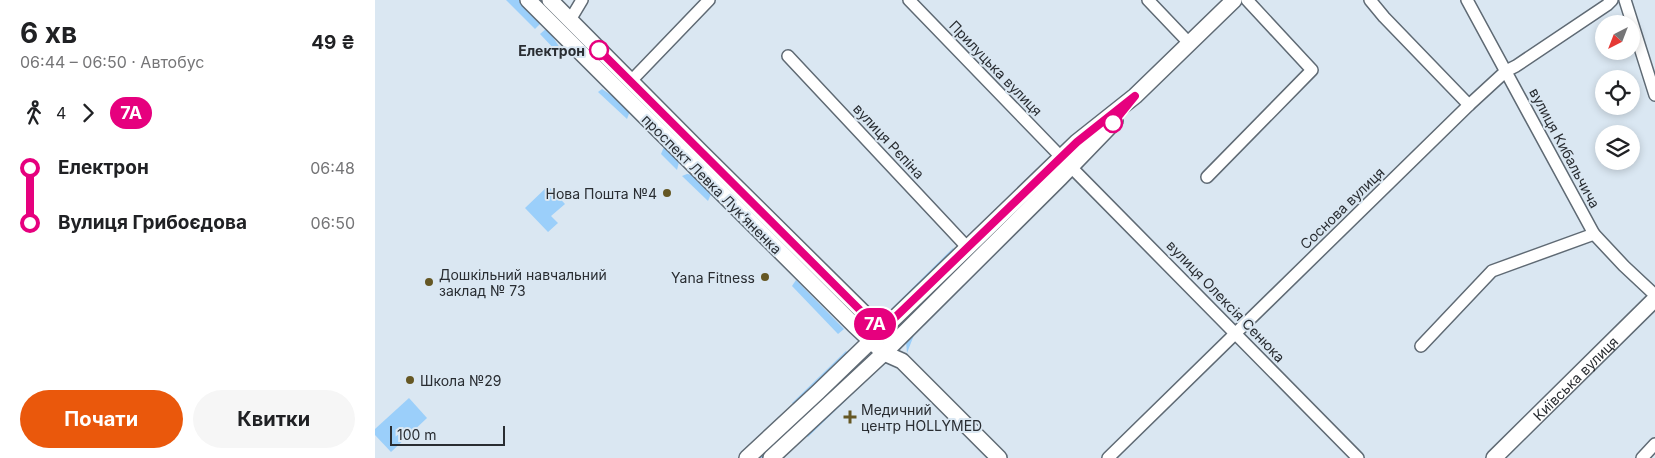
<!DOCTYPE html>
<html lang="uk">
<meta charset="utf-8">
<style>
:root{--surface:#fff;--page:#f6f6f6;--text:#202124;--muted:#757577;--accent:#ea580c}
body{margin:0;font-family:Inter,sans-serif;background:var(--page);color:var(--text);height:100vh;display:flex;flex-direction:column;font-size:19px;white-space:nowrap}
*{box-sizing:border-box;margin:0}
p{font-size:16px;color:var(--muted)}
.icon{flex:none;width:28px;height:28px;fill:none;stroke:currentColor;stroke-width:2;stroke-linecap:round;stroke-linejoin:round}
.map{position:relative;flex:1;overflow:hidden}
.details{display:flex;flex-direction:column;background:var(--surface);width:375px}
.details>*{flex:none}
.badge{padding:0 10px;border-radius:16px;font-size:18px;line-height:32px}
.needle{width:32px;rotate:222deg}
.tools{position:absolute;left:1220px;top:15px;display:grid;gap:10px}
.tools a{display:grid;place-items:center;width:45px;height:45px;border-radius:50%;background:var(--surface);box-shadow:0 2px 8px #0003;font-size:25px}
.scale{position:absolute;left:15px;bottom:12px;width:115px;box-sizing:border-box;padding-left:5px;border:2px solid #292d32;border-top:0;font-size:14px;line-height:18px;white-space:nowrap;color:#292d32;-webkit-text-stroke:4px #dae7f2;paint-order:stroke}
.map>.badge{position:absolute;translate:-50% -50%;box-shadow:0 0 0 2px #fff}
.legs{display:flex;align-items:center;gap:8px;height:55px;padding:0 20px;font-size:16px}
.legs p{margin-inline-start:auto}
.head{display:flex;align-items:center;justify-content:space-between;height:85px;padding:0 20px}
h1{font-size:28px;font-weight:700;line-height:38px}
.cta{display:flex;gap:10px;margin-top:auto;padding:10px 20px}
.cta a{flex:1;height:58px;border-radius:30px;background:var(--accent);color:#fff;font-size:20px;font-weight:700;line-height:58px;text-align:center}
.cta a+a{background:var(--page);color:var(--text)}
ul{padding:0 20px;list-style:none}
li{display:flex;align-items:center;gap:18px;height:55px;font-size:19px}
li i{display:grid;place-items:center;width:8px;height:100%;margin:0 6px;background:currentColor}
li i::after{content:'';width:12px;height:12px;margin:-6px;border:4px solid;border-radius:50%;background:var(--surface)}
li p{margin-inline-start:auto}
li:first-child i{background:linear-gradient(#0000 50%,currentColor 0)}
li:last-child i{background:linear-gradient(currentColor 50%,#0000 0)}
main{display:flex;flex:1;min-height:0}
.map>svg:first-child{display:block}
.green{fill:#9bcffa}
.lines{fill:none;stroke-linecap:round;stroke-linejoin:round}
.minor-casing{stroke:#5f6a74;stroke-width:14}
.major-casing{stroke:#5f6a74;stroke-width:18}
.minor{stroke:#fff;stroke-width:11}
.major{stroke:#fff;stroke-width:15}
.line-1-casing{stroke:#fff;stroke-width:11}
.line-1{stroke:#e6007e;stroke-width:8}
.stop-1-dot{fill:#fff;stroke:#e6007e;stroke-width:2.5}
.poi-dot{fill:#655724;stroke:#dae7f2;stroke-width:2}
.labels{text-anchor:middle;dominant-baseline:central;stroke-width:4;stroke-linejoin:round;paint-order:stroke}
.stop-label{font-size:14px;font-weight:bold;fill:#292d32;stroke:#dae7f2;text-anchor:end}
.street-label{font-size:14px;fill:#292d32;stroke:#dae7f2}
.poi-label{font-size:14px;fill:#292d32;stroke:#dae7f2;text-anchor:start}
</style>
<main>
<section class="details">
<div class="head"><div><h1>6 хв</h1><p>06:44 – 06:50 · Автобус</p></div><b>49 ₴</b></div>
<div class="legs"><svg class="icon" aria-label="walk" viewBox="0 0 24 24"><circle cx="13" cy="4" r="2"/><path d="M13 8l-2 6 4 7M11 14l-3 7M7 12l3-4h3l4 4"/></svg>4<svg class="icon" aria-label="forward" viewBox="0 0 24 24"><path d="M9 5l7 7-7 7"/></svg><b class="badge" style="background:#e6007e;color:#fff">7А</b></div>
<ul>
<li><i style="color:#e6007e"></i><b>Електрон</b><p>06:48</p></li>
<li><i style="color:#e6007e"></i><b>Вулиця Грибоєдова</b><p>06:50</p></li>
</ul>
<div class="cta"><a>Почати</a><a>Квитки</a></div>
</section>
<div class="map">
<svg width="1280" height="458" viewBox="0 0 1280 458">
<rect width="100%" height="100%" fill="#dae7f2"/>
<g class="green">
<polygon points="131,0 145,0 167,22 160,29"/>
<polygon points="172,28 185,48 182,52 165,34"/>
<polygon points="227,89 245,101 255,111 252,119 223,92"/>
<polygon points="289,147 304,162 302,170 286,154"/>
<polygon points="312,174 318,175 336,194 333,201 307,176"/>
<polygon points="680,176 523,328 520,328 520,326 643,206"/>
<polygon points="173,186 190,204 176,216 183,223 173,232 150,208"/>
<polygon points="578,248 580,251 514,315 508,317 506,316 506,314 515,310"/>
<polygon points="590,279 592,281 539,335 532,353 531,341"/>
<polygon points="421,280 469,329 463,334 417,286"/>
<polygon points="471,351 474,354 420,404 417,403"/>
<polygon points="483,362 486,365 397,449 387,458 382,458"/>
<polygon points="496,376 433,437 430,435"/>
<polygon points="34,398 52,418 16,452 0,435 0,429"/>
</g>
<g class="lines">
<g class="minor-casing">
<g id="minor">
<polyline points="534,0 687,158"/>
<polyline points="773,0 814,43"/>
<polyline points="995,0 1009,17 1094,105"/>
<polyline points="1092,0 1219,234 1249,266 1280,295"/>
<polyline points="1250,0 1280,95"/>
<polyline points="195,20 207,0"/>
<polyline points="413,56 592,247"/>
<polyline points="256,81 334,0"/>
<polyline points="696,167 983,458"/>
<polyline points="832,177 937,70 872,0"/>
<polyline points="1046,346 1117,271 1219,234"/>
<polyline points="733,458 1094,105 1131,71 1141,66 1232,5 1237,0"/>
<polyline points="1267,458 1280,444"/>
</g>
</g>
<g class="major-casing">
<g id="major">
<polyline points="153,0 479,325 509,353 527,361 624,458"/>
<polyline points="175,0 326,152 514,338"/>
<polyline points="372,458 443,392 702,142 760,96 859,0"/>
<polyline points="396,458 509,353 685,178 740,121"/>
<path id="s1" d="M1119 458 1280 299"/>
</g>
</g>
<use href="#minor" class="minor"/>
<use href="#major" class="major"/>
</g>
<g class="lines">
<g class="line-1-casing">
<polyline id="line-1" points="224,50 506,331 702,142 760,96 738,123"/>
</g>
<use href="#line-1" class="line-1"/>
</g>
<g class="stop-1-dot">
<circle cx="224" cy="50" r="9"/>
<circle cx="738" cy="123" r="9"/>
</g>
<g class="poi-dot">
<circle cx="292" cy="193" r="5"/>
<circle cx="390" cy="277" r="5"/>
<circle cx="54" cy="282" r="5"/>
<circle cx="35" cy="380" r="5"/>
<path d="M472.5 409.5h5v5h5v5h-5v5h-5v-5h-5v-5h5z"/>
</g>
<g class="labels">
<g class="stop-label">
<text x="210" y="50">Електрон</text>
</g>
<g class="street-label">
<text transform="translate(621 68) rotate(46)">Прилуцька вулиця</text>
<text transform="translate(514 141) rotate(47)">вулиця Рєпіна</text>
<text transform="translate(1190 148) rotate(62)">вулиця Кибальчича</text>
<text transform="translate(337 184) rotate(45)">проспект Левка Лукʼяненка</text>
<text transform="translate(967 208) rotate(-44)">Соснова вулиця</text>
<text transform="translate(851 301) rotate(46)">вулиця Олексія Сенюка</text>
<text stroke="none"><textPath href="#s1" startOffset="114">Київська вулиця</textPath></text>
</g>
<g class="poi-label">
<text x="282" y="193" text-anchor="end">Нова Пошта №4</text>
<text x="64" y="274">Дошкільний навчальний<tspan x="64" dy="16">заклад № 73</tspan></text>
<text x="380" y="277" text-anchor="end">Yana Fitness</text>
<text x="45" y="380">Школа №29</text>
<text x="486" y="409">Медичний<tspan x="486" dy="16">центр HOLLYMED</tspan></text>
</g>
</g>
</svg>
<div class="tools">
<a><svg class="needle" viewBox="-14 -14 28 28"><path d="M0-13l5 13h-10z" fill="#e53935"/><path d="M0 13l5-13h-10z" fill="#757577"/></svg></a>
<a><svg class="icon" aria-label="locate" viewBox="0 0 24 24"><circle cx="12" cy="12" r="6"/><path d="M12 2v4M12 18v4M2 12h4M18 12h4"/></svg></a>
<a><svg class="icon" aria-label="layers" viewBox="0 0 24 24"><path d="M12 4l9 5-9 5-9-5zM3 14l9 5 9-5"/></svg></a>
</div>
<div class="scale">100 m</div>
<b class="badge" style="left:500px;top:324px;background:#e6007e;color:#fff">7А</b>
</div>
</main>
